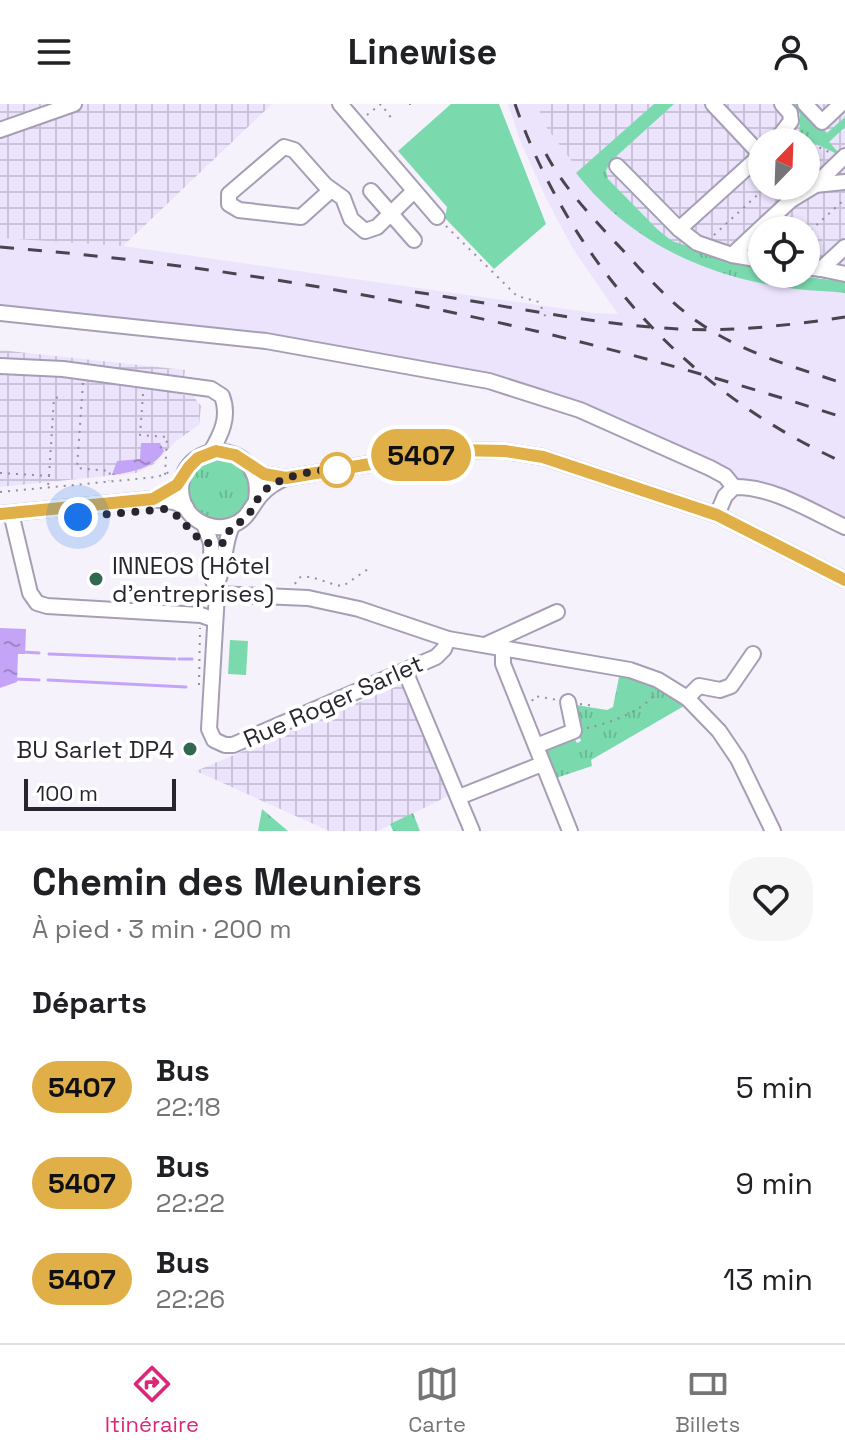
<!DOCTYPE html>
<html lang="fr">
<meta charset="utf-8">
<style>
:root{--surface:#fff;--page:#f6f6f6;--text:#202124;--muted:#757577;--line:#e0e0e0;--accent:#db2777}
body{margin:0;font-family:"Space Grotesk",sans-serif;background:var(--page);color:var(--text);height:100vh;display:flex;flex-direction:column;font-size:30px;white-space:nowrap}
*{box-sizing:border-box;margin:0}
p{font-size:26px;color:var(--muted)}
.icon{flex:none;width:44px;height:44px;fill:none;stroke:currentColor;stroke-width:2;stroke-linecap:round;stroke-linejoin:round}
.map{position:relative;height:727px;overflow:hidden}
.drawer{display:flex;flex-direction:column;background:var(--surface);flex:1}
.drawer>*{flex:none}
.badge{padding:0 16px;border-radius:26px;font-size:28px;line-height:52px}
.needle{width:52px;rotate:23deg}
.fabs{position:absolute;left:748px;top:24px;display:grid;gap:16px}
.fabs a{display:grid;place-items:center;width:72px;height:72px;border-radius:50%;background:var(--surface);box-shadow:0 2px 6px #0004;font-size:40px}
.scale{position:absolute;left:24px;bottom:20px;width:152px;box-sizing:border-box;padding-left:8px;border:4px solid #28252e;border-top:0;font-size:22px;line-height:28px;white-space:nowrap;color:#28252e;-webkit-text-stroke:6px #fff;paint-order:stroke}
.you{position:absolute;width:40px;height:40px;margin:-20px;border:6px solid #fff;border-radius:50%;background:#1a73e8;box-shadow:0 0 0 12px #1a73e833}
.map>.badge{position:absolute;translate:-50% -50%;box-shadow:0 0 0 4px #fff}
h2{padding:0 32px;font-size:30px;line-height:72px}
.round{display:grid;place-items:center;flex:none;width:84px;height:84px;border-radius:32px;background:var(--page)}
.overview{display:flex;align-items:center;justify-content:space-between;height:136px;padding:0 32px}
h1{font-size:38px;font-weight:600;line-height:60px}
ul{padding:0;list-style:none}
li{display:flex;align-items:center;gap:24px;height:96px;padding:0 32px}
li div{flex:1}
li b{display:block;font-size:30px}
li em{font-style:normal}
li .badge{min-width:88px;font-weight:700;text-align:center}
header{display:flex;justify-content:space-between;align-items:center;height:104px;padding:0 32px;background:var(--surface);font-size:36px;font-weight:600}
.dock{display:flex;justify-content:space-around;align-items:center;height:112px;border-top:2px solid var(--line);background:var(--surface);font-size:22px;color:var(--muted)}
.dock a{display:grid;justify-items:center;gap:4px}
.dock .on{color:var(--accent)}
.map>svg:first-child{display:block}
.built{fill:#ece3fd}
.industrial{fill:url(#industrial-grid);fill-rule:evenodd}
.grass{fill:url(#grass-tufts)}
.garden{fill:#7adaad}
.water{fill:url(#water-ripples)}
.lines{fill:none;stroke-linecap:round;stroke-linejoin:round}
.stream{stroke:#c4a4f7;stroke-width:3}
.minor-casing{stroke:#a69eb5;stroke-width:18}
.path{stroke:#94909a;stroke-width:2;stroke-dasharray:2 6;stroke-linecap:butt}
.minor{stroke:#fff;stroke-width:14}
.rail{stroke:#49454f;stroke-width:3;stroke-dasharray:14 14;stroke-linecap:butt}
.line-casing{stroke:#fff;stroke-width:18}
.line{stroke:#e0af47;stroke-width:12}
.walk{stroke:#28252e;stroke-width:8;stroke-dasharray:0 14.4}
.stop-dot{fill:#fff;stroke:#e0af47;stroke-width:4}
.poi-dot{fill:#316850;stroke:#fff;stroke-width:3}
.labels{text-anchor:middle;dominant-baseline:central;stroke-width:8;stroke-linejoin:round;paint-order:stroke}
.poi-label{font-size:24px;fill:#28252e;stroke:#fff;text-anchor:start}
.street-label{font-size:24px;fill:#28252e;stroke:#fff}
</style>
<header><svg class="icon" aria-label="menu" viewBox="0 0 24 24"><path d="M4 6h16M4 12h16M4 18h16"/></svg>Linewise<svg class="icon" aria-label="person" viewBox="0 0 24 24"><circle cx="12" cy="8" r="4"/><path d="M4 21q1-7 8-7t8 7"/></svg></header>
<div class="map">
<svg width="845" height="727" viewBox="0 0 845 727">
<defs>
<pattern id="industrial-grid" width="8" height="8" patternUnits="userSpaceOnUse" patternTransform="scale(2)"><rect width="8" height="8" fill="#ece3fd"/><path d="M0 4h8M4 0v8" fill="none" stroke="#cac3d9"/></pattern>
<pattern id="grass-tufts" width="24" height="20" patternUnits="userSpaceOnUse" patternTransform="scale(2)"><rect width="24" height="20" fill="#7adaad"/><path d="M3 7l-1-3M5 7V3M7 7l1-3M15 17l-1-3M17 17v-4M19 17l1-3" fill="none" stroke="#6abb95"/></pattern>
<pattern id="water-ripples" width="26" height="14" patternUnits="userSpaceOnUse" patternTransform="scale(2)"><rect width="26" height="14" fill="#c4a4f7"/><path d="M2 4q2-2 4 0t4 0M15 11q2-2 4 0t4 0" fill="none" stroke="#9f85c8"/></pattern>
</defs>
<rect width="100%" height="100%" fill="#f6f2fc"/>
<polygon class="built" points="508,0 537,0 544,20 746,170 845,185 845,430 580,309 506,287 381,262 195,235 0,213 0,134 123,142 594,209 618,210 573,145 546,94 521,39"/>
<g class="industrial">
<polygon points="0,0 272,0 123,142 0,134"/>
<path d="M537 0H845V185L792 181 675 146 580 68 544 20ZM762 38H806V82H762ZM762 126H806V170H762Z"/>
<polygon points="0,246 185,266 182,291 193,292 201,302 199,321 176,337 154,360 136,369 0,383"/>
<polygon points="402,580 450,691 378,727 329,727 196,667"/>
</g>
<g class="grass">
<path d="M654 0H674L610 58 606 67 608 75 657 125 672 137 762 166V170H785L845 178V189C829 187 813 187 796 185 708 174 631 139 576 69Z"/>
<polygon points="793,0 800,0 827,29 845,13 845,23 829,38 838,48 835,49 814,39 806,41 806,38 799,38 800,10"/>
<circle cx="220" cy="385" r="31"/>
<path d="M619 573C643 574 666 586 684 602L591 656 592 662 553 675 540 645 574 634 577 639 581 637 574 616 576 601 607 606 613 603Z"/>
<polygon points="262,705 288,727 258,727"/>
<polygon points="413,709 420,727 393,727 390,720"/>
</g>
<g class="garden">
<polygon points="451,0 499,0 546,120 494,165 445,114 447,103 398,47"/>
<polygon points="230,536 248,537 246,571 228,570"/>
</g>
<g class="water">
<path d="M141 339H160L164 347C153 365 131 368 112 371L117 357 140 355Z"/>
<polygon points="0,524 26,525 25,550 18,550 17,578 0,584"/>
</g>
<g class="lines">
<g class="stream">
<polyline points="23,548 39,549"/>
<polyline points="49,550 175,555"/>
<polyline points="179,555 192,555"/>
<polyline points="15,575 39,576"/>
<polyline points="48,576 186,583"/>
</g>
<g class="minor-casing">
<g id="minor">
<polyline points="340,0 437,113"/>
<polyline points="713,0 761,51"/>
<polyline points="805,0 822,18 841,0"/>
<polyline points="0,26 74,0"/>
<polyline points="775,38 791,17 790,9 782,0"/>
<polyline points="617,62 679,125 762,50"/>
<polyline points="815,81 845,78"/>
<polyline points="331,86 301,113 239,106 229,100 229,90 284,43 294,46 325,81 343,94 351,115 365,127 377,123 414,87"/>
<polyline points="371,87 414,136"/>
<polyline points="679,125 697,139 732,151"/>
<polyline points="762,156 732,151 791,96 814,82 845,52"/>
<polyline points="806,163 821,165 845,143"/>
<polyline points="821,165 845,170"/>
<polyline points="0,209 266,237 489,277 580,306 710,364 725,372 734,383"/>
<path d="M0 262 63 265 211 285 222 292C230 313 221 331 210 349"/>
<polyline points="250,362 264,370 286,374 454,346 505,347 543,353 717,411 845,476"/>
<path d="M256 396C266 337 184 331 181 384 181 395 185 405 192 412 203 422 218 426 232 421 248 416 251 402 261 391 268 383 276 378 286 374"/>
<polyline points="11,409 30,489 37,499 47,502 201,511 215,516"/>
<polyline points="0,410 153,395 174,398 186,403"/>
<path d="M717 411 725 392 734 383C772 382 811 407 845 423"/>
<polyline points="204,420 211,439 212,473 217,490 308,494 359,505 448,535 630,566 658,576 687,594 719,627 738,655 773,727"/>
<path d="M216 480C226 463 223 441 232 422"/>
<polyline points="217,490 209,625 214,636 225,641 233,641 436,553 444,545 448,535"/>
<polyline points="485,541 557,508"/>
<polyline points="503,543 503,560 570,727"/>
<polyline points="405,567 472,727"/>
<polyline points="687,594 699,582 720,586 731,582 753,550"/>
<polyline points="536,642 574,627 568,598"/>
<polyline points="459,693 542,660"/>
</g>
</g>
<g class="path">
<polyline points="410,0 410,1"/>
<polyline points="367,11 381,0 392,15"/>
<polyline points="806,45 812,40 829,48"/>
<polyline points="790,113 811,126 845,95"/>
<polyline points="446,122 517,192 539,198 547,216"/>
<polyline points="714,131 767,82"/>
<polyline points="83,279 77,364 110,367 109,377"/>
<polyline points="143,290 140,331 167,333 165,371"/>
<polyline points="0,369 49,372 48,382"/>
<polyline points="49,372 54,294 64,293"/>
<polyline points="0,388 157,373 172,367"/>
<path d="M295 480 298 474C311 469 328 481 343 482L371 463"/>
<polyline points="202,497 202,484"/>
<polyline points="199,581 200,524"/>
<polyline points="532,597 535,592 558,596"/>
<polyline points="580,600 596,602"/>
<path d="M587 624C609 619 640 609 655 590"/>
</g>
<use href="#minor" class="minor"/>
<g class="rail">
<path d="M515 0C570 159 691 291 845 359"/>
<path d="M546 50C563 82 589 110 614 137 641 165 666 196 698 218 742 249 795 263 845 280"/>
<path d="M0 143C294 167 565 223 845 314"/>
<path d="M415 188C498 200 580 218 663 224 724 229 785 222 845 213"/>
</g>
</g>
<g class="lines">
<g class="line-casing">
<polyline id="line" points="0,410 153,395 177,381 189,363 198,354 216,347 235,351 264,370 286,374 454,346 505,347 543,353 717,411 845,476"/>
</g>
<use href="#line" class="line"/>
<path class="walk" d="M78 413 165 405 176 411 203 439H224C231 418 236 424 248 411 254 404 256 396 262 389 279 371 320 365 337 366"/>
</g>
<circle class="stop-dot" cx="337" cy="366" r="16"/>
<g class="poi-dot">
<circle cx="96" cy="475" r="8"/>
<circle cx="190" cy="645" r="8"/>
</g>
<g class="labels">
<g class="poi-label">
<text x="112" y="461">INNEOS (Hôtel<tspan x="112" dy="28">d'entreprises)</tspan></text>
<text x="174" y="645" text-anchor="end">BU Sarlet DP4</text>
</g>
<g class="street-label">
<text transform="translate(333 597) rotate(-24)">Rue Roger Sarlet</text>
</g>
</g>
</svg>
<div class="fabs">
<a><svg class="needle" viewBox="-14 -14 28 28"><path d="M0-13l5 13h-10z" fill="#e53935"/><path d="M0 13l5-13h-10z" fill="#757577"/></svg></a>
<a><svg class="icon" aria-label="locate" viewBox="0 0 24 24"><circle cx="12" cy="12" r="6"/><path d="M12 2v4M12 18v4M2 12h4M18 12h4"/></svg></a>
</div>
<div class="scale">100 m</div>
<div class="you" style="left:78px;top:413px"></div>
<b class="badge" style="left:421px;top:351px;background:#e0af47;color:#111">5407</b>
</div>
<section class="drawer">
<div class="overview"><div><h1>Chemin des Meuniers</h1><p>À pied · 3 min · 200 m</p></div><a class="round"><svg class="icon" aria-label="heart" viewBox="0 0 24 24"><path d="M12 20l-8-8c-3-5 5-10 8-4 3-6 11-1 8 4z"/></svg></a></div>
<h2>Départs</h2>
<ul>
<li><span class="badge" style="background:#e0af47;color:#111">5407</span><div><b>Bus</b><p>22:18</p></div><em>5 min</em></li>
<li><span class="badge" style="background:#e0af47;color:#111">5407</span><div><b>Bus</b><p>22:22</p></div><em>9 min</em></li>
<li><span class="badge" style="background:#e0af47;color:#111">5407</span><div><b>Bus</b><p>22:26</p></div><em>13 min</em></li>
</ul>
</section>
<nav class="dock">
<a class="on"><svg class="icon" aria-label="directions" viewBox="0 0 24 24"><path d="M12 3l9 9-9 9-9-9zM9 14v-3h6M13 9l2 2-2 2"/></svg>Itinéraire</a>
<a><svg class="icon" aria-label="map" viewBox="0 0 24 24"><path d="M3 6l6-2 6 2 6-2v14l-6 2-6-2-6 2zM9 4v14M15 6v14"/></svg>Carte</a>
<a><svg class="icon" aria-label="tickets" viewBox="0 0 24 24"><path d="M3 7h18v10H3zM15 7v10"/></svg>Billets</a>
</nav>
